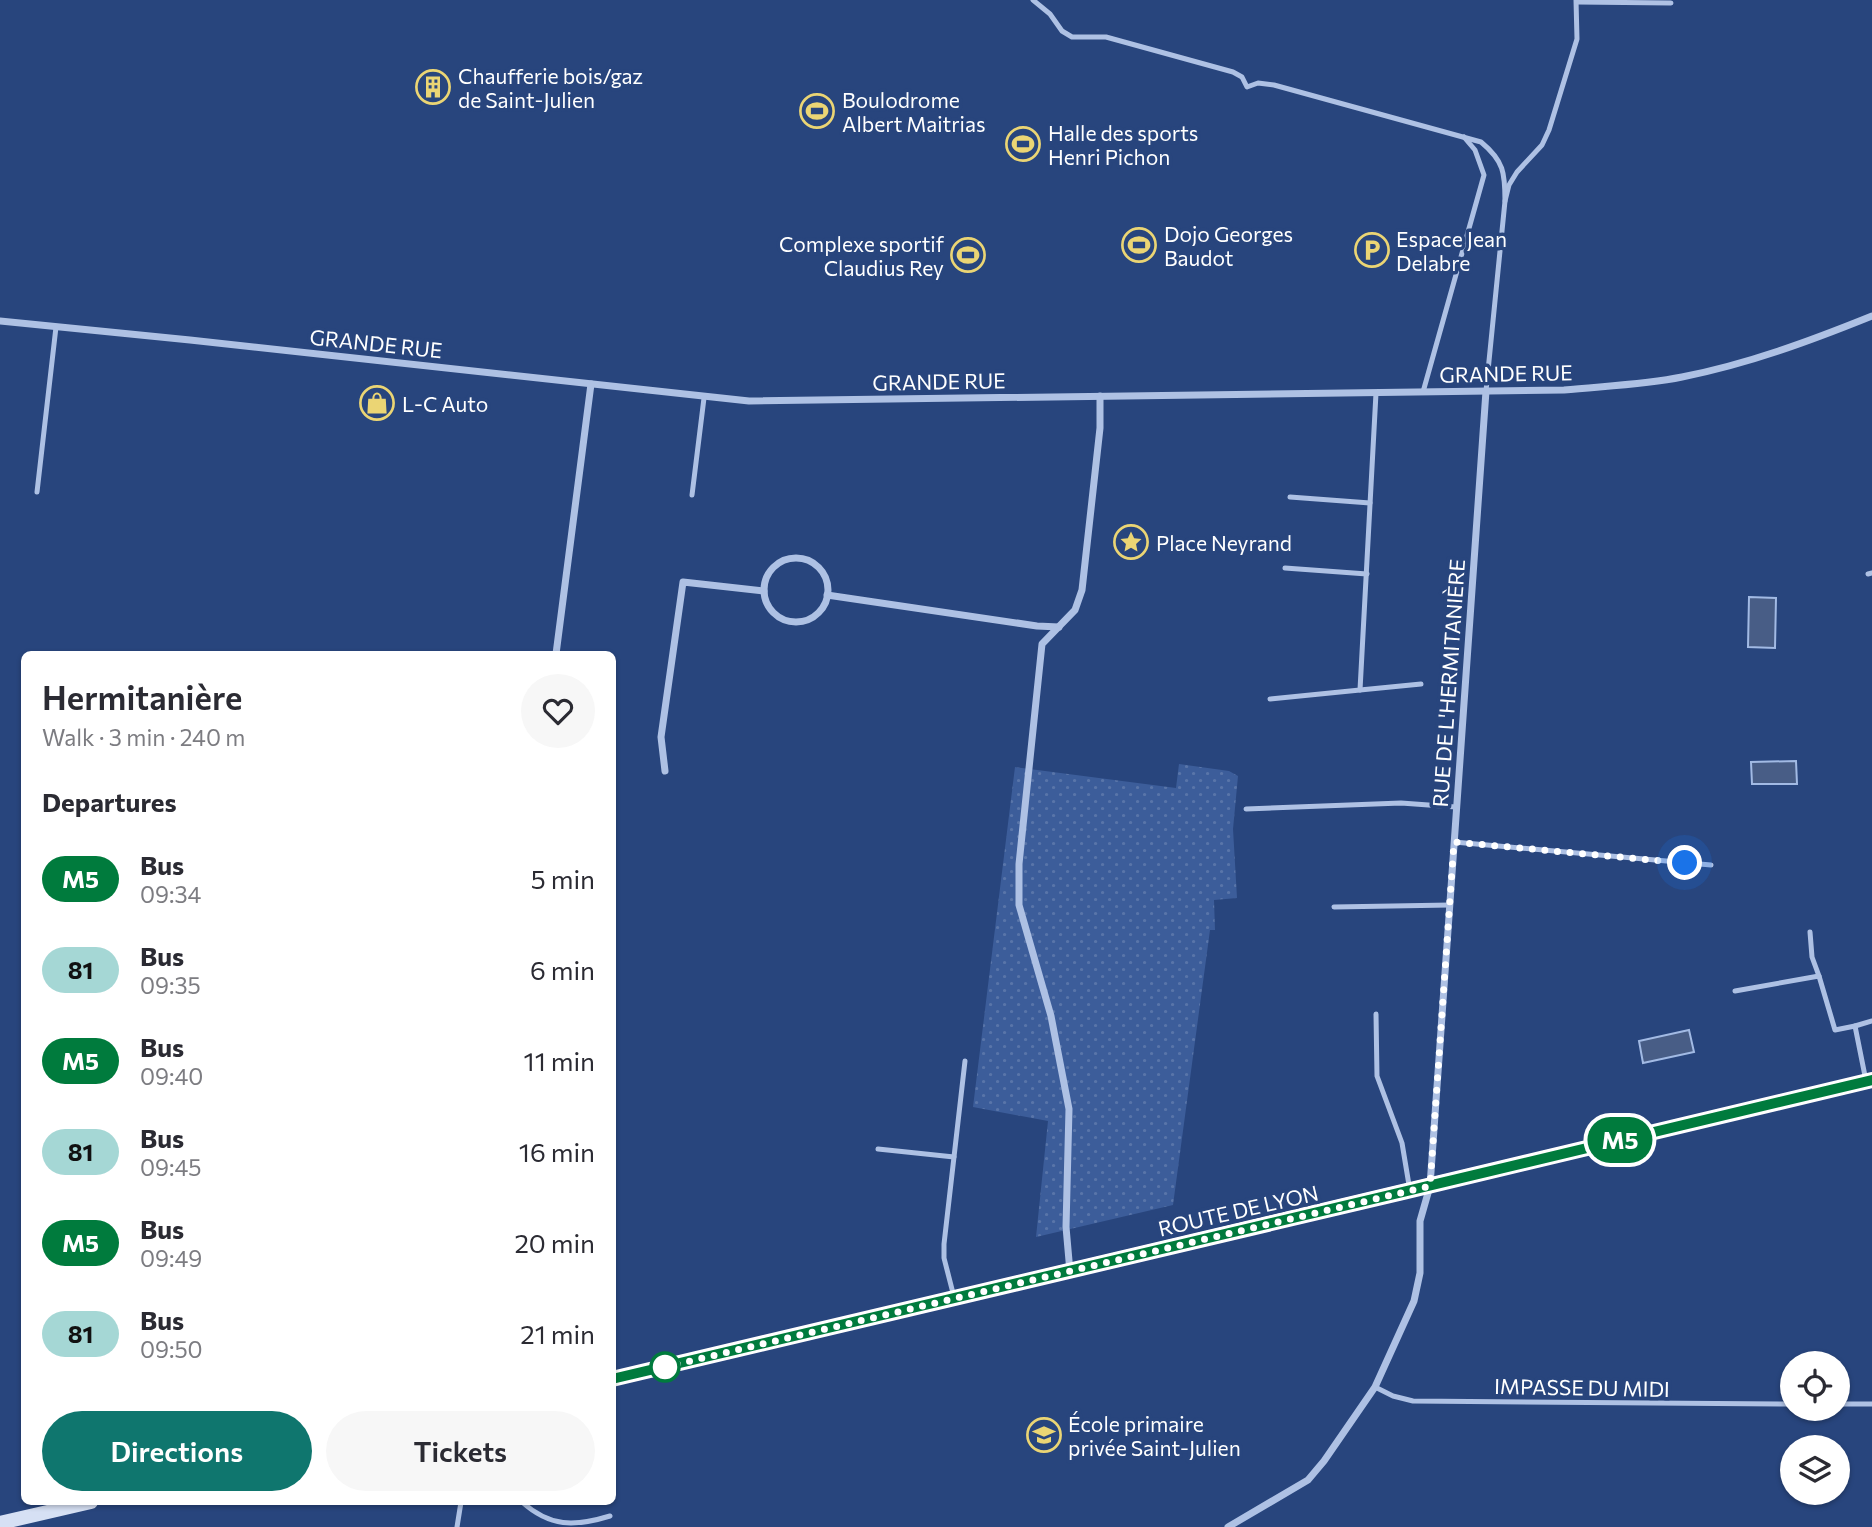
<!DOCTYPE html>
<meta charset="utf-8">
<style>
:root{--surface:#fff;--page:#f7f7f7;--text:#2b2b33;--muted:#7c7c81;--accent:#0f766e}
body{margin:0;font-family:Commissioner,sans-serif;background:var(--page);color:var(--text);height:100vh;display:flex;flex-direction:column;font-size:26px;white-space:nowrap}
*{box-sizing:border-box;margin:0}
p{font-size:23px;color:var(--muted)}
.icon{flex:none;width:38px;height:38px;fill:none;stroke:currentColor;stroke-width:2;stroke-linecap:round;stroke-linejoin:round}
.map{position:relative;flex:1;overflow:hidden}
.sheet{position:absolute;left:21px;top:651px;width:595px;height:854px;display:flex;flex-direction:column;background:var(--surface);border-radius:10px;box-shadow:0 2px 5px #0004}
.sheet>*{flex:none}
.badge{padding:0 14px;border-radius:23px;font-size:24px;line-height:46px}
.fabs{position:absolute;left:1780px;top:1351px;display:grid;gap:14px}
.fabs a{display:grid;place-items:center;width:70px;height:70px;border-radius:50%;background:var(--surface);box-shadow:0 2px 5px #0004;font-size:35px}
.you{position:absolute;width:35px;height:35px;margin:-18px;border:5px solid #fff;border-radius:50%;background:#1a73e8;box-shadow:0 0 0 10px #1a73e833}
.map>.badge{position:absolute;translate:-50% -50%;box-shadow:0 0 0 4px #fff}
h2{padding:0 21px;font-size:26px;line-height:63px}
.round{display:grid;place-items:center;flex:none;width:74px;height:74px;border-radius:37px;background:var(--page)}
.head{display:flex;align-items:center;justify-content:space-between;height:119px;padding:0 21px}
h1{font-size:33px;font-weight:600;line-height:52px}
.cta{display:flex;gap:14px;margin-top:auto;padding:14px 21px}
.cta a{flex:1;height:80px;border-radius:42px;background:var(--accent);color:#fff;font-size:28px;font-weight:600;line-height:80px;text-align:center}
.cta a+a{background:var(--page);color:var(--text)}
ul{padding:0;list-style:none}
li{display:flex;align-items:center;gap:21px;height:91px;padding:0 21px}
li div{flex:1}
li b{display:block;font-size:26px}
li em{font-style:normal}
li .badge{min-width:77px;font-weight:700;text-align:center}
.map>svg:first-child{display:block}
.park{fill:url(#park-dots)}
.water{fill:#485d86;stroke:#a2bae4;stroke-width:2}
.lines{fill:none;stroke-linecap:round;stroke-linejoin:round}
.lane{stroke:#aec1e4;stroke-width:5}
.street{stroke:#aec1e4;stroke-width:7}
.secondary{stroke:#d6e0f4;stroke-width:14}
.line-casing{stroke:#fff;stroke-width:16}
.line{stroke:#007b3d;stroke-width:10}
.walk{stroke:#fff;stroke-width:7;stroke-dasharray:0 12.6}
.stop-dot{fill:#fff;stroke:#007b3d;stroke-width:3.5}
.labels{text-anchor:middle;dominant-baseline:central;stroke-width:7;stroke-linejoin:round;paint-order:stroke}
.poi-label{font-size:21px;fill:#fff;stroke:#28457d;text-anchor:start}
.street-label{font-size:21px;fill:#fff;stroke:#28457d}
</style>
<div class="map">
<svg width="1872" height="1527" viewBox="0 0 1872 1527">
<defs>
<pattern id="park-dots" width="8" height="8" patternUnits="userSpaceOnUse" patternTransform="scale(1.75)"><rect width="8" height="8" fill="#3c5d9a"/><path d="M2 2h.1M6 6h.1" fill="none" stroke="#5975a9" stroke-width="1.8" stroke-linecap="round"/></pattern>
</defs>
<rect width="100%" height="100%" fill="#28457d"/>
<polygon class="park" points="1179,764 1229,771 1238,776 1233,829 1237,898 1214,900 1215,930 1210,930 1173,1205 1036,1237 1048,1121 973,1107 1015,767 1176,788"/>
<g class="water">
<polygon points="1749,597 1776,598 1775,648 1748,647"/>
<polygon points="1796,761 1797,784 1752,784 1751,762"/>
<polygon points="1689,1030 1694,1052 1643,1063 1639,1041"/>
</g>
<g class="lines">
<g class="lane">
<path d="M1033 0 1050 14 1062 31 1072 37H1106L1233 72 1242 77 1247 87 1258 83 1274 85 1481 142C1504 161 1505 173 1505 201"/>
<polyline points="1577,2 1671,3"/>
<polyline points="1486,391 1505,201 1509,185 1517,172 1542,145 1549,130 1577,39 1576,0"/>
<polyline points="1423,392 1484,175 1475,150 1464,137"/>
<polyline points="37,492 56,327"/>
<polyline points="692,495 704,398"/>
<polyline points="1290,497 1370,503"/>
<polyline points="1285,568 1367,574"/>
<polyline points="1868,574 1872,573"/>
<polyline points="1360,690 1421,684"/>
<polyline points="1270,699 1360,690 1376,393"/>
<polyline points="1246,809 1401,803 1456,807"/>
<polyline points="1454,842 1711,865"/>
<polyline points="1334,907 1450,905"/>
<polyline points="1810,932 1812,957 1819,976"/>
<polyline points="1735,991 1819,976 1835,1030 1855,1026 1866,1081"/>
<polyline points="1376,1014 1377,1076 1402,1143 1410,1191"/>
<polyline points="1855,1026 1872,1021"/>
<polyline points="878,1149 954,1157"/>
<polyline points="954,1297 944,1258 944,1244 965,1061"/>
<polyline points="1375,1387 1393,1396 1413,1401 1792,1404"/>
<polyline points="1838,1404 1872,1404"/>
<path d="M522 1502C550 1527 574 1527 610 1516"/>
<polyline points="457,1527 461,1502"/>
</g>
<g class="street">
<path d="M0 321 190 340 749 401 1564 390C1603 386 1643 385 1682 377 1748 364 1810 341 1872 316"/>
<circle cx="796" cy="590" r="32"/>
<polyline points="827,595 1037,626 1059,627"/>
<polyline points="556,654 591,384"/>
<polyline points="665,771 661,737 683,582 764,591"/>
<polyline points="1070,1272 1066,1227 1069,1109 1051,1016 1019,905 1019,864 1042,644 1075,610 1082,590 1100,428 1100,396"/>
<polyline points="1228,1527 1308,1480 1324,1461 1375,1387 1414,1301 1420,1273 1420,1221 1430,1186 1486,391"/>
</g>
<g class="secondary">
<path d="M612 1379C1033 1282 1453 1181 1872 1080"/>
<polyline points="0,1523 91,1502"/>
</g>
</g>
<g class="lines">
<g class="line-casing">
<path id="line" d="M612 1379C1033 1281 1452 1180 1872 1080"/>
</g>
<use href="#line" class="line"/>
<polyline class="walk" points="665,1367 1430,1186 1454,842 1685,863"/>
</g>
<defs>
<g id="building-ring" transform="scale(1.75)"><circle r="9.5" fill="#28457d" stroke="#ebd574" stroke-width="1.5"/><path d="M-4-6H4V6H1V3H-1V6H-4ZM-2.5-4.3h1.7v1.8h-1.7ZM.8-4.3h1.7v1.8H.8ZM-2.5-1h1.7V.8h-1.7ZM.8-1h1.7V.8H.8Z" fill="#ebd574"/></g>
<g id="stadium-ring" transform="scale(1.75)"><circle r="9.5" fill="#28457d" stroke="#ebd574" stroke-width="1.5"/><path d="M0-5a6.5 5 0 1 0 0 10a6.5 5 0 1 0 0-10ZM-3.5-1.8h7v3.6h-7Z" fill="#ebd574"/></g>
<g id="parking-ring" transform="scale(1.75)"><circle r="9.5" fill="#28457d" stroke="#ebd574" stroke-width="1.5"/><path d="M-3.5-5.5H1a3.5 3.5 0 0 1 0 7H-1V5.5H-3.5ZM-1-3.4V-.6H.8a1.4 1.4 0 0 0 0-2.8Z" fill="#ebd574"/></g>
<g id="shop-ring" transform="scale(1.75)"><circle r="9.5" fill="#28457d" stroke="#ebd574" stroke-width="1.5"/><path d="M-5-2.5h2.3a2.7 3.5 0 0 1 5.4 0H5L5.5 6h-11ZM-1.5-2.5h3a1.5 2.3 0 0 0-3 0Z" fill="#ebd574"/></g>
<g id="sight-ring" transform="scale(1.75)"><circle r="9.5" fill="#28457d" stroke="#ebd574" stroke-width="1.5"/><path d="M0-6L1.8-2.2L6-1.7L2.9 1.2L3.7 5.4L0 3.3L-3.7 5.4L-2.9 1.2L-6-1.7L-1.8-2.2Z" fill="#ebd574"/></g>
<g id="school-ring" transform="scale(1.75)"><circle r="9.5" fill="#28457d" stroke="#ebd574" stroke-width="1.5"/><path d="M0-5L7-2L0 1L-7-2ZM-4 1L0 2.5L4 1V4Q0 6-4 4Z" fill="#ebd574"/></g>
</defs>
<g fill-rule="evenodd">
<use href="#building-ring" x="433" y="87"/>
<use href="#stadium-ring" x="817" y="111"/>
<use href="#stadium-ring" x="1023" y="144"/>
<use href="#stadium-ring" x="1139" y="245"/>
<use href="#parking-ring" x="1372" y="250"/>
<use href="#stadium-ring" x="968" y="255"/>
<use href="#shop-ring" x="377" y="403"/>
<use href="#sight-ring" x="1131" y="542"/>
<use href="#school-ring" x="1044" y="1435"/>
</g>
<circle class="stop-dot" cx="665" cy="1367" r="14"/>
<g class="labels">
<g class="poi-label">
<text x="458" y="75">Chaufferie bois/gaz<tspan x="458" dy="24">de Saint-Julien</tspan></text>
<text x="842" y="99">Boulodrome<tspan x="842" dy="24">Albert Maitrias</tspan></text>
<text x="1048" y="132">Halle des sports<tspan x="1048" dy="24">Henri Pichon</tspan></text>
<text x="1164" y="233">Dojo Georges<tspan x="1164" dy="24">Baudot</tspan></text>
<text x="1396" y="238">Espace Jean<tspan x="1396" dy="24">Delabre</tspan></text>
<text x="944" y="243" text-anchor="end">Complexe sportif<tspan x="944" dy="24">Claudius Rey</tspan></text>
<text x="402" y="403">L-C Auto</text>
<text x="1156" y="542">Place Neyrand</text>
<text x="1068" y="1423">École primaire<tspan x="1068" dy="24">privée Saint-Julien</tspan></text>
</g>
<g class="street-label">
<text transform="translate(376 343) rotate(6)">GRANDE RUE</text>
<text transform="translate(1506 373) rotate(-1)">GRANDE RUE</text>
<text transform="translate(939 381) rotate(-1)">GRANDE RUE</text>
<text transform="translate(1448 683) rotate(-86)">RUE DE L'HERMITANIÈRE</text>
<text transform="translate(1238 1210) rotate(-13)">ROUTE DE LYON</text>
<text transform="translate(1582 1387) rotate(1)">IMPASSE DU MIDI</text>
</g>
</g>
</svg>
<div class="fabs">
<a><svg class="icon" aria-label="locate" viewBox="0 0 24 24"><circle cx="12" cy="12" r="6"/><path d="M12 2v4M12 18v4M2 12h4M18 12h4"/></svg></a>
<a><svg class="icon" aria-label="layers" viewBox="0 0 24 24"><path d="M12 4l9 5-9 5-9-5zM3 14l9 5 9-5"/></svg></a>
</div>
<div class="you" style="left:1685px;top:863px"></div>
<b class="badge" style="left:1620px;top:1140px;background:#007b3d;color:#fff">M5</b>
<section class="sheet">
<div class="head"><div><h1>Hermitanière</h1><p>Walk · 3 min · 240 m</p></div><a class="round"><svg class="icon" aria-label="heart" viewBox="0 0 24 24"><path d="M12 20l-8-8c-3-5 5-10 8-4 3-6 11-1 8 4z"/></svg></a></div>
<h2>Departures</h2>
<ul>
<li><span class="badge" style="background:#007b3d;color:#fff">M5</span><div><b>Bus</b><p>09:34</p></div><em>5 min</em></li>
<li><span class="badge" style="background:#a5d7d5;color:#111">81</span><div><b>Bus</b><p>09:35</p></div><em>6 min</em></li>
<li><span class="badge" style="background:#007b3d;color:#fff">M5</span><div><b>Bus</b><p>09:40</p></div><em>11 min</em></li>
<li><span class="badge" style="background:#a5d7d5;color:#111">81</span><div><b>Bus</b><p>09:45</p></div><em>16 min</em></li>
<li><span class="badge" style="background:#007b3d;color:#fff">M5</span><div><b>Bus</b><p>09:49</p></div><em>20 min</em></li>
<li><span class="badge" style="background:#a5d7d5;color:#111">81</span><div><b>Bus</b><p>09:50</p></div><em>21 min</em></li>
</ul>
<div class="cta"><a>Directions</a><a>Tickets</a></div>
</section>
</div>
